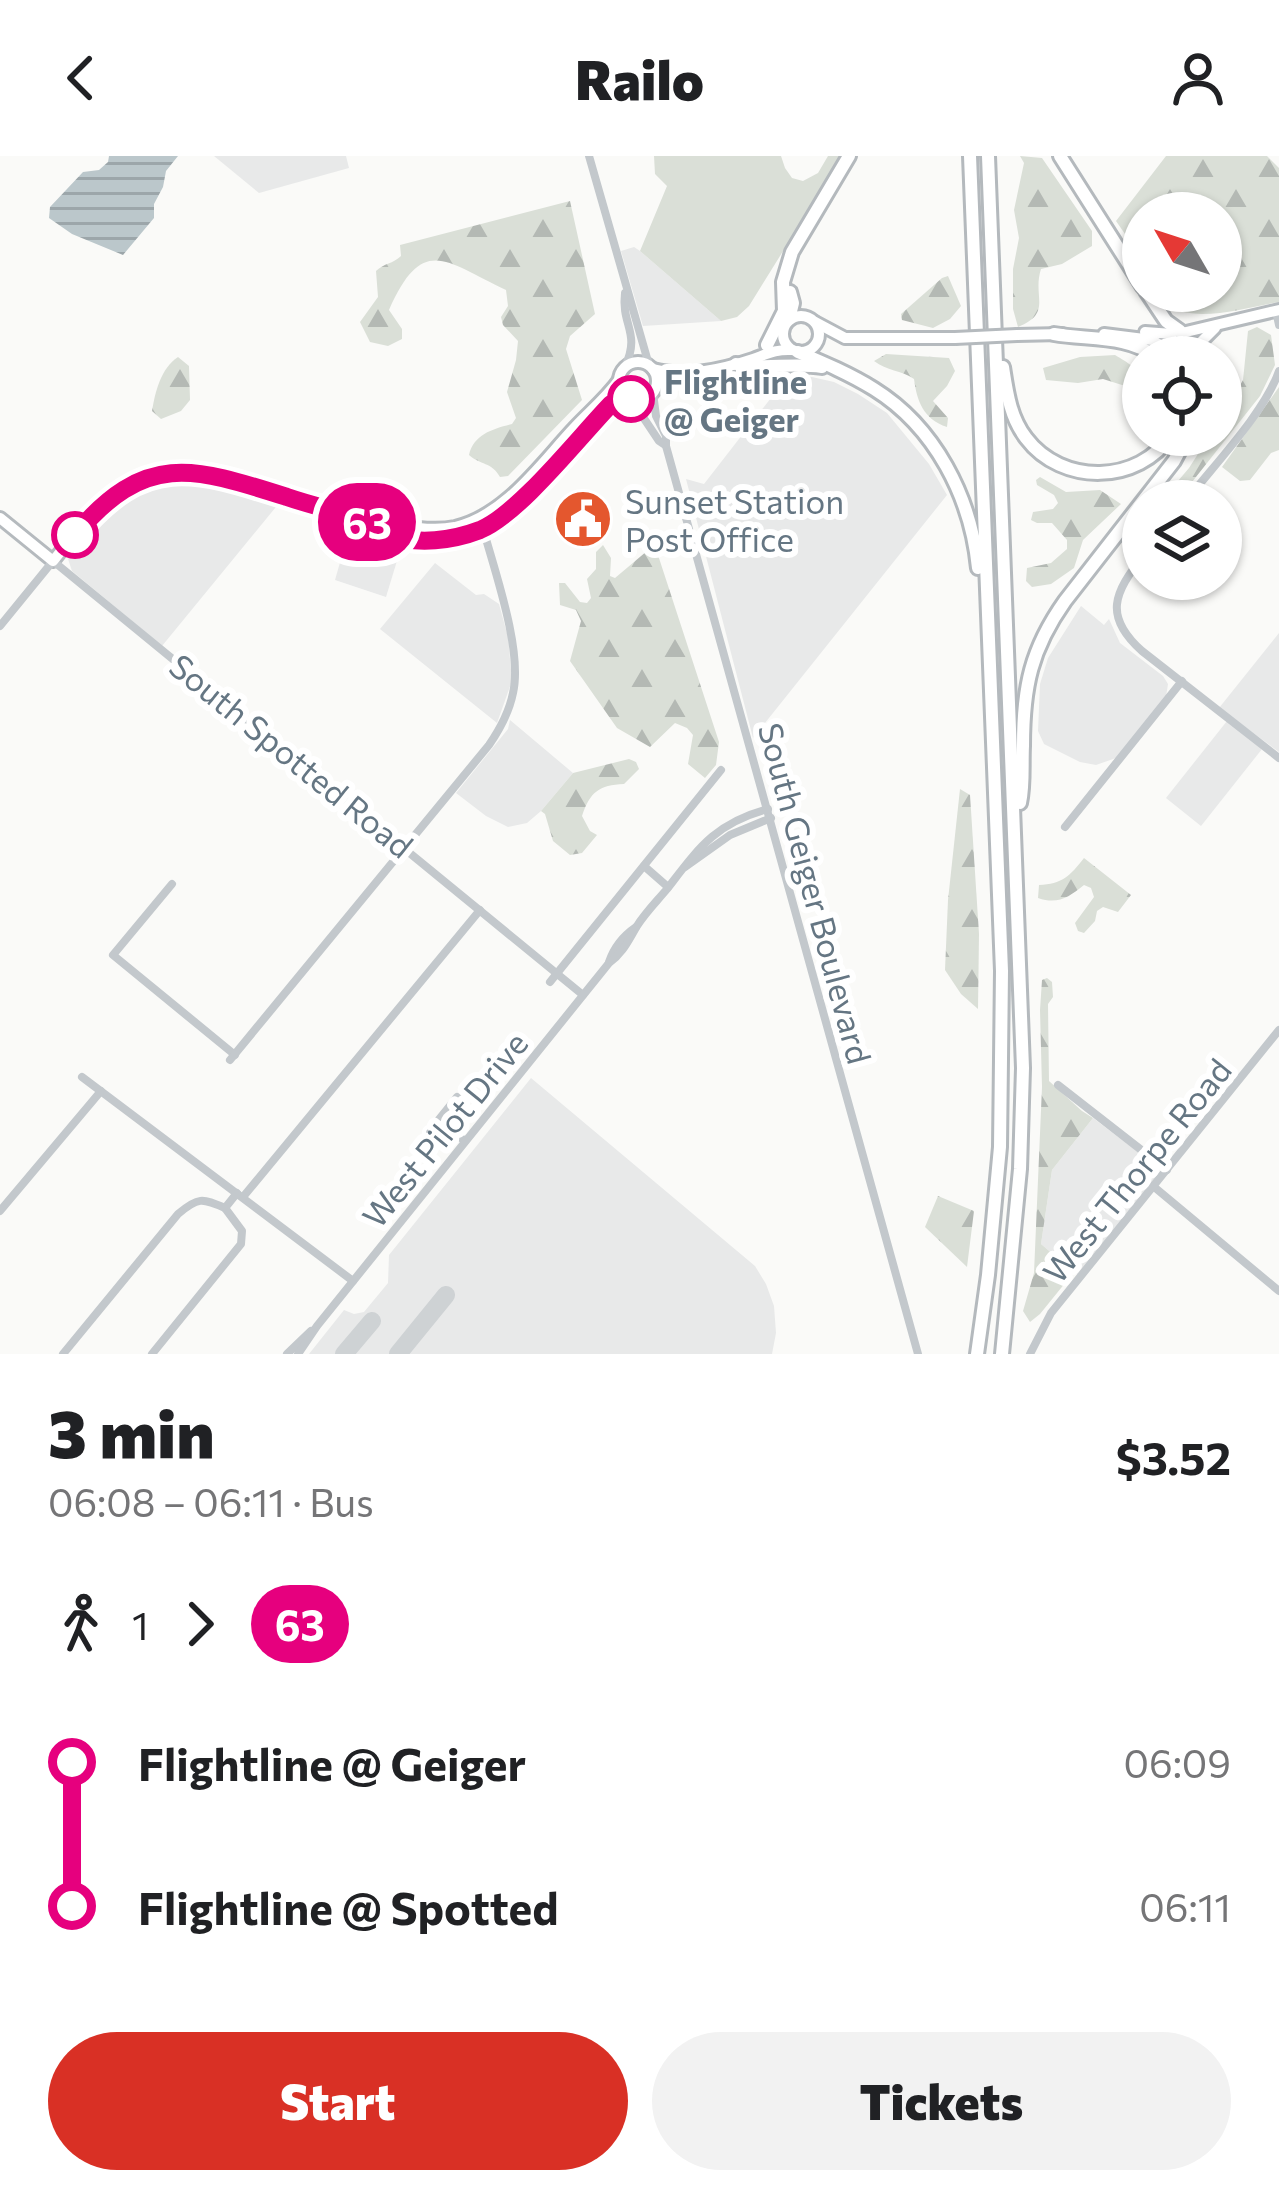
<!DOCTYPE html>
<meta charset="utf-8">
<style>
:root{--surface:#fff;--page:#f2f2f2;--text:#202124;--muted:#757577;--accent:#d93025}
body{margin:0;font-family:Commissioner,sans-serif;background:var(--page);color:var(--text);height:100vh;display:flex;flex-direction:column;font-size:45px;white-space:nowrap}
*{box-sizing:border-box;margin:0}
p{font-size:39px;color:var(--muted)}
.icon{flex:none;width:66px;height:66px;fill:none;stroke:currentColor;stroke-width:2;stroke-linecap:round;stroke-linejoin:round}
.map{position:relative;height:1198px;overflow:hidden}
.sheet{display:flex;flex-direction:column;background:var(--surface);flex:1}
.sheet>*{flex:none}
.badge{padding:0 24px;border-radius:39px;font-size:42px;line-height:78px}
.needle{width:78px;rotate:309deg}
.buttons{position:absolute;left:1122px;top:36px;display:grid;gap:24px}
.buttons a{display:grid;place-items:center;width:120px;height:120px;border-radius:50%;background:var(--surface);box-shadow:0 3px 9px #0004;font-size:60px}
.map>.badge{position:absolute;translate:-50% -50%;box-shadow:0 0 0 6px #fff}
.legs{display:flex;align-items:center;gap:18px;height:132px;padding:0 48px;font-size:39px}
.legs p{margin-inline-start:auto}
.head{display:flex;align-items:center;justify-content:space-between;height:204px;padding:0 48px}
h1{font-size:66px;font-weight:800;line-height:90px}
.cta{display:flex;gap:24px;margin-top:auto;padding:24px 48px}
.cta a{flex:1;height:138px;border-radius:72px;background:var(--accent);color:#fff;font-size:48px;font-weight:800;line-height:138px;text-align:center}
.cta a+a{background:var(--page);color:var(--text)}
ul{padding:0 48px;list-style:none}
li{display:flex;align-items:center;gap:42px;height:144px;font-size:45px}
li i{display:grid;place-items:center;width:18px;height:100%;margin:0 15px;background:currentColor}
li i::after{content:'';width:30px;height:30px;margin:-15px;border:9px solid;border-radius:50%;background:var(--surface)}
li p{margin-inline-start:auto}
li:first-child i{background:linear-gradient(#0000 50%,currentColor 0)}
li:last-child i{background:linear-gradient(currentColor 50%,#0000 0)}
header{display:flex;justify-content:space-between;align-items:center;height:156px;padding:0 48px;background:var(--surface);font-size:54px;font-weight:800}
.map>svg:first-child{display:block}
.built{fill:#e8e9e9}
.green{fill:#dadfd7}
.forest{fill:url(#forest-firs)}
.water{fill:url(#water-rules)}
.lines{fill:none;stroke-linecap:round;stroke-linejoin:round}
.taxiway{stroke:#ced2d4;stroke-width:18}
.major-casing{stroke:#b5babe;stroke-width:16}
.highway-casing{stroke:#b4b9bd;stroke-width:18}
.minor{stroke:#c3c8cc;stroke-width:8}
.major{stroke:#fff;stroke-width:10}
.highway{stroke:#fff;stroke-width:12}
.major-bridge-casing{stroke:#b5babe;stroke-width:16;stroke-linecap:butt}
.major-bridge{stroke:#fff;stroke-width:10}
.line-1-casing{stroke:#fff;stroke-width:27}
.line-1{stroke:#e6007e;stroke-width:18}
.stop-1-dot{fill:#fff;stroke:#e6007e;stroke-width:6}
.labels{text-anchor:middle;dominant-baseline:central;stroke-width:12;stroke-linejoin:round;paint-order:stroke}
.stop-label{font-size:33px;font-weight:bold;fill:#657683;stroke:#fff;text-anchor:start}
.poi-label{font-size:33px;fill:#657683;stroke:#fff;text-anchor:start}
.street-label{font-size:33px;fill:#657683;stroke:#fff}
</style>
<header><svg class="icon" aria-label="back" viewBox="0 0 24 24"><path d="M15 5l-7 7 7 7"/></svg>Railo<svg class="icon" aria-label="person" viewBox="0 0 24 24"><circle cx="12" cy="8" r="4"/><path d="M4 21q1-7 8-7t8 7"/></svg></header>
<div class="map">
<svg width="1279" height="1198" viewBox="0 0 1279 1198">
<defs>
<pattern id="forest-firs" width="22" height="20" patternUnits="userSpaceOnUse" patternTransform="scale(3)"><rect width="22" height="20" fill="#dadfd7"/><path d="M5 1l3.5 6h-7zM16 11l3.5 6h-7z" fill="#b4b9b4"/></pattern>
<pattern id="water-rules" width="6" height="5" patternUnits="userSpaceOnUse" patternTransform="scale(3)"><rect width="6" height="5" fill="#bbc7cb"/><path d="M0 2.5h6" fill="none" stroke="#9ca6aa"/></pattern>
</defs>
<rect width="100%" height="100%" fill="#fafaf8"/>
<g class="built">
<polygon points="214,0 346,0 349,12 259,37"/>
<polygon points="634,91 640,95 721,165 643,170 621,95"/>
<polygon points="788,220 812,221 834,226 858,238 887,257 929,308 947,339 753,582 686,323 704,328"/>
<polygon points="189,322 221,328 280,346 162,490 72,415 67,400 100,357 124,340 157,325"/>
<polygon points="351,368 403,385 386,441 335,424"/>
<polygon points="435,407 476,439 484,438 499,448 508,481 512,525 497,567 380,473"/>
<polygon points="1081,450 1104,469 1109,463 1120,487 1163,520 1168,528 1166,541 1116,602 1096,609 1080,606 1044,588 1038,575 1040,528 1048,502"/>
<polygon points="1279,477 1279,596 1219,552"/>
<polygon points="510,564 573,617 541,655 527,667 508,671 486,660 456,637 508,573"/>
<polygon points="1227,565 1262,593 1201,670 1166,642"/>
<polygon points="531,922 755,1110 766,1128 774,1150 776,1177 772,1198 309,1198 344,1154 354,1158 364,1156 388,1127 389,1099"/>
<polygon points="1093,962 1150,1005 1157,1015 1155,1023 1078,1119 1041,1088 1052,1014"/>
</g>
<polygon class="green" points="654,0 781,0 785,12 792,22 803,25 818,17 828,0 842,0 749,150 737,161 721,165 640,95 667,30 655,18"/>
<g class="forest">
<path d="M1020 0 1042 2 1092 75V90L1062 108 1041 113C1032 141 1053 157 1018 171L1013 153V113L1019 82 1014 54 1024 7Z"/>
<path d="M1166 0H1267L1279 12V146C1241 152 1195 169 1161 147L1158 135H1221V57H1143V104L1116 65Z"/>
<path d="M570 45 595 158 570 180 566 193 582 244 508 320 500 321C492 306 480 309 469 299 474 278 493 273 512 268L516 262 507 236 516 204 518 185 503 169 501 161 508 150 506 134C446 106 423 77 389 154L402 173V183L388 190 370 186 360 166 378 141 376 115C384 107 393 108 401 100L400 89Z"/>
<polygon points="948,120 961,150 950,163 933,172 902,164 901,158 942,122"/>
<polygon points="1257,171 1271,179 1275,209 1260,240 1177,345 1161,345 1189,312 1210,279 1221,279 1221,263 1243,224 1248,175"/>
<path d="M886 198 949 202 955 215 947 230 933 245 948 262 947 271C923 263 917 245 914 223 901 214 887 215 874 205Z"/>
<path d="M1115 199C1128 207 1138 211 1140 227L1122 229 1103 223 1078 227 1046 224 1043 212 1080 201Z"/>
<path d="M178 201 189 210 190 244 181 255 161 263 152 255C155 236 161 212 178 201Z"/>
<polygon points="1279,231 1279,294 1271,297 1250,324 1240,325 1222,311"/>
<polygon points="1040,321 1066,336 1100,334 1121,348 1083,384 1074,412 1051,428 1032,431 1026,425 1027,412 1051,407 1067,393 1067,384 1052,367 1037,367 1031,364 1033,356 1053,353 1058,347 1054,339 1037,329 1036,324"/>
<polygon points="603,389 611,402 610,420 615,422 647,395 658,399 719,586 716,609 705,622 688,608 693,579 687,572 675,567 650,591 617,572 570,505 581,465 576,454 560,449 559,427 565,427 580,446 587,447 591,442 587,423 596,413 596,396"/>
<path d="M629 603 636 606 639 613 624 628C599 629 590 636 582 660L590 675 597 679 582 697 570 699 553 685 545 658 541 655 573 617Z"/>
<polygon points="960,633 970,639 979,778 978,853 961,838 945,814 948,744"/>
<path d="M1084 702 1131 739 1118 756 1103 751 1097 755 1095 765 1084 777 1078 775 1075 767 1094 741 1091 732 1084 729C1069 741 1058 749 1038 742L1039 729C1062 728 1070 720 1084 702Z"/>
<polygon points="1047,822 1052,826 1053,841 1048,848 1049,925 1082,955 1093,962 1052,1014 1041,1088 1074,1116 1040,1158 1030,1166 1023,1155 1034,1117 1042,931 1040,854 1042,824"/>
<polygon points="938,1040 974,1055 967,1111 925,1071"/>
</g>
<polygon class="water" points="109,0 178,0 166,15 163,31 154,48 154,62 123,99 72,78 49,62 50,51 83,16 99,14 108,6"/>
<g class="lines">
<g class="taxiway">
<polyline points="344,1198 372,1165"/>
<polyline points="398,1198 446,1139"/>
</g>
<g class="major-casing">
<g id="major">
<circle cx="801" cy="178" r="18"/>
<polyline points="815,166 845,182 955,182"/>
<polyline points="1145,176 1172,178"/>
<polyline points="1186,176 1279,154"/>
<polyline points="1104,178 1152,184 1167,193"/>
<polyline points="1017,179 1062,178"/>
<polyline points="1193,194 1215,172"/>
<circle cx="638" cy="225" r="19"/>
<path d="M653 213C687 221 720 214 753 203 767 198 776 193 792 194"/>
<path d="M0 362 53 405C72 382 91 354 116 337 175 298 242 327 302 346 325 354 350 359 372 368 381 371 388 378 397 380 433 390 473 381 502 360L611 248 629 242"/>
<path d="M381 369C405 369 430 376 455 371 506 359 541 307 575 271 590 255 606 242 619 224"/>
</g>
</g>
<g class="highway-casing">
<g id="highway">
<polyline points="970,0 1002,815 1000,991 988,1119 977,1198"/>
<polyline points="988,0 1023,912 1020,1013 1002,1198"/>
<polyline points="1060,0 1143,131"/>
<polyline points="1146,135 1166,165 1180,175"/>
<polyline points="789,163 793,147 790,136"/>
<path d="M1054 178C1088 184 1128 179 1156 201"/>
<polyline points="767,189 784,155 783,126 792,96 849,0"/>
<path d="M798 196C824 207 850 218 874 233 935 271 971 341 978 412"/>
<polyline points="1188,201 1191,198"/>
<path d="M736 208C764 214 793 206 822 211"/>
<path d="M1003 211C1007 237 1010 261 1026 282 1062 330 1139 328 1171 279"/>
<path d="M1020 647C1024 629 1022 609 1023 590 1023 531 1031 493 1065 445L1174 305 1188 279"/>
</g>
</g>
<g class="minor">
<polyline points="589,0 649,209"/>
<polyline points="1276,155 1279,169"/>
<path d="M625 211C641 176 621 170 625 137"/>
<polyline points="653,237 656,260 666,280 666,290 918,1198"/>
<polyline points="631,243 659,285 665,289"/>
<path d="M1186 345C1214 309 1265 256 1279 215"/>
<path d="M1143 400C1114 437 1103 460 1142 495L1279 602"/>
<polyline points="0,470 53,405 583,839"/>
<polyline points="1065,671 1182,525"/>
<polyline points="644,710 668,731"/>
<polyline points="685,711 730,679 771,662"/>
<polyline points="172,728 113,799 235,899"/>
<path d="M609 806C614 791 623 780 636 771"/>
<polyline points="550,826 721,614"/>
<path d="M230 904 489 589C500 573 509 557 513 537 523 494 494 413 482 369"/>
<polyline points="82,921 353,1125"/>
<polyline points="1058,929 1167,1014"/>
<polyline points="438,965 465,985"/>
<polyline points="428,977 457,941"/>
<polyline points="1153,1030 1279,1135"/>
<polyline points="243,1041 480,754"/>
<polyline points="0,1055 101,935"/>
<path d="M63 1198 178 1058C198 1041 202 1042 225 1052"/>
<polyline points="152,1198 241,1088 242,1075 225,1052 237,1037"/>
<polyline points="287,1198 311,1175"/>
<path d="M298 1198 317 1170 609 807C623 797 628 785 637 770 645 757 657 745 667 733 698 693 715 667 768 653"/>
<polyline points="1030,1198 1051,1157 1279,874"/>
</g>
<use href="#major" class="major"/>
<use href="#highway" class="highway"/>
<g class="major-bridge-casing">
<polyline id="major-bridge" points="955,182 1017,179"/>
</g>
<use href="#major-bridge" class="major-bridge"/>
</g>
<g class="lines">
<g class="line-1-casing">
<path id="line-1" d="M75 379C145 295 193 311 287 341 316 351 347 357 375 368 380 371 385 375 390 378 416 390 454 384 480 374 519 358 580 280 611 248L631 243"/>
</g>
<use href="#line-1" class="line-1"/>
</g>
<defs>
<g id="civic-disc" transform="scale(3)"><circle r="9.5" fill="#e4572e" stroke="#fff"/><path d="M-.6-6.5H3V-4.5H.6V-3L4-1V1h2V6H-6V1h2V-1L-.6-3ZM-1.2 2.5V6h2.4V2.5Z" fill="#fff"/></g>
</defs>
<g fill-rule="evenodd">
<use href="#civic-disc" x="583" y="363"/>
</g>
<g class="stop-1-dot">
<circle cx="631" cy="243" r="21"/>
<circle cx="75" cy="379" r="21"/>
</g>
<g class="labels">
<g class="stop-label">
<text x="664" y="224">Flightline<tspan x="664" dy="38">@ Geiger</tspan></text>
</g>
<g class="poi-label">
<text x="625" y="344">Sunset Station<tspan x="625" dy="38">Post Office</tspan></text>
</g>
<g class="street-label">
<text transform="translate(292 599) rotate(39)">South Spotted Road</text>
<text transform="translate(816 737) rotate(75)">South Geiger Boulevard</text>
<text transform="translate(444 973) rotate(-51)">West Pilot Drive</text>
<text transform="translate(1136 1014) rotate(-51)">West Thorpe Road</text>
</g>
</g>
</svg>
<div class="buttons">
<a><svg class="needle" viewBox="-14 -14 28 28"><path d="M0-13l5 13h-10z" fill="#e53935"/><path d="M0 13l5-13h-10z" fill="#757577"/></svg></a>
<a><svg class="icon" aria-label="locate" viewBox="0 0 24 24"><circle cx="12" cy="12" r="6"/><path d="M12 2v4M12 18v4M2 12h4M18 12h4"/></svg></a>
<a><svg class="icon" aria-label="layers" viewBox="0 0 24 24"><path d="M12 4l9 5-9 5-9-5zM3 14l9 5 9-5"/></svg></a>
</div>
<b class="badge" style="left:367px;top:366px;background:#e6007e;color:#fff">63</b>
</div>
<section class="sheet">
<div class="head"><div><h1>3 min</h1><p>06:08 – 06:11 · Bus</p></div><b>$3.52</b></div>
<div class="legs"><svg class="icon" aria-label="walk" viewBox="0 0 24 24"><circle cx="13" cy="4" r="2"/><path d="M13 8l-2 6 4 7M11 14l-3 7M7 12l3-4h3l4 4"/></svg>1<svg class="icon" aria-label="forward" viewBox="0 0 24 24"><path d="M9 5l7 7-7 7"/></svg><b class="badge" style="background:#e6007e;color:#fff">63</b></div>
<ul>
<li><i style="color:#e6007e"></i><b>Flightline @ Geiger</b><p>06:09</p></li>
<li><i style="color:#e6007e"></i><b>Flightline @ Spotted</b><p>06:11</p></li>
</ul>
<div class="cta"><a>Start</a><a>Tickets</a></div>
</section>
